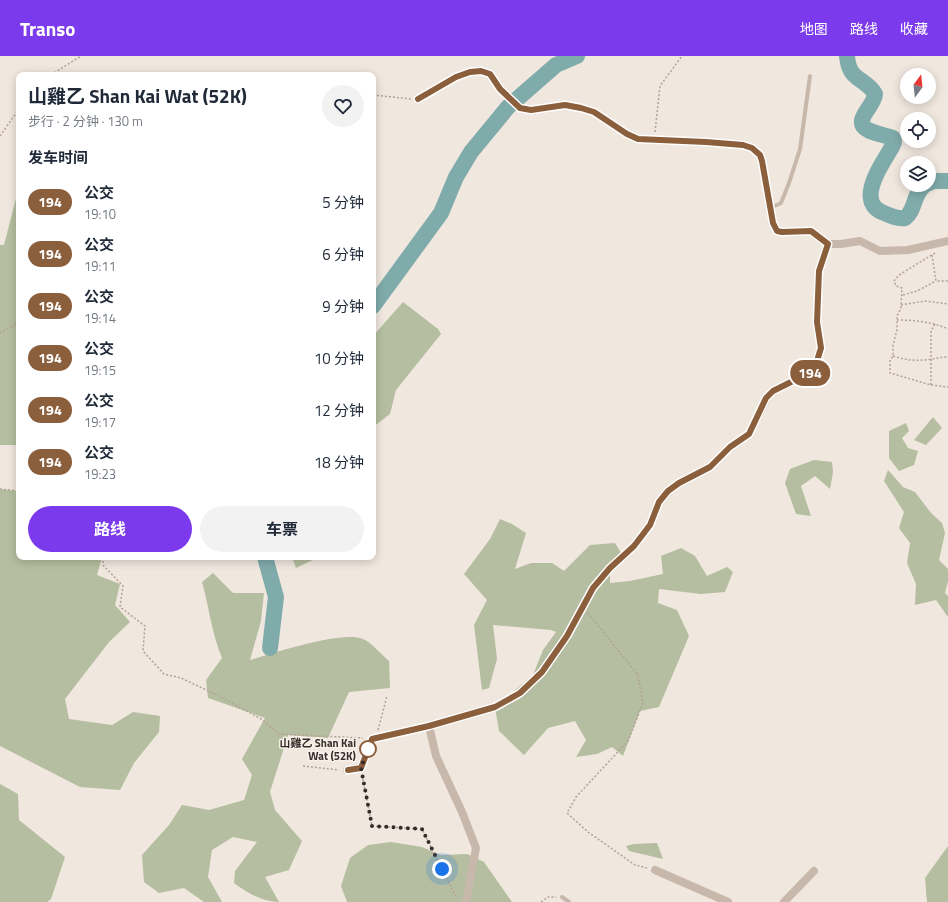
<!DOCTYPE html>
<html lang="zh">
<meta charset="utf-8">
<style>
:root{--surface:#fff;--page:#f2f2f3;--text:#1f2937;--muted:#747a83;--accent:#7c3aed}
body{margin:0;font-family:"Titillium Web","Noto Sans SC",sans-serif;background:var(--page);color:var(--text);height:100vh;display:flex;flex-direction:column;font-size:15px;white-space:nowrap}
*{box-sizing:border-box;margin:0}
p{font-size:13px;color:var(--muted)}
.icon{flex:none;width:22px;height:22px;fill:none;stroke:currentColor;stroke-width:2;stroke-linecap:round;stroke-linejoin:round}
.map{position:relative;flex:1;overflow:hidden}
.side{position:absolute;left:16px;top:16px;width:360px;height:488px;display:flex;flex-direction:column;background:var(--surface);border-radius:8px;box-shadow:0 2px 10px #0003}
.side>*{flex:none}
.badge{padding:0 8px;border-radius:13px;font-size:14px;line-height:26px}
.needle{width:26px;rotate:15deg}
.fabs{position:absolute;left:900px;top:12px;display:grid;gap:8px}
.fabs a{display:grid;place-items:center;width:36px;height:36px;border-radius:50%;background:var(--surface);box-shadow:0 2px 10px #0003;font-size:20px}
.you{position:absolute;width:20px;height:20px;margin:-10px;border:3px solid #fff;border-radius:50%;background:#1a73e8;box-shadow:0 0 0 6px #1a73e833}
.map>.badge{position:absolute;translate:-50% -50%;box-shadow:0 0 0 2px #fff}
h2{padding:0 12px;font-size:15px;line-height:36px}
.round{display:grid;place-items:center;flex:none;width:42px;height:42px;border-radius:21px;background:var(--page)}
.overview{display:flex;align-items:center;justify-content:space-between;height:68px;padding:0 12px}
h1{font-size:19px;font-weight:700;line-height:30px}
.action{display:flex;gap:8px;margin-top:auto;padding:8px 12px}
.action a{flex:1;height:46px;border-radius:24px;background:var(--accent);color:#fff;font-size:16px;font-weight:700;line-height:46px;text-align:center}
.action a+a{background:var(--page);color:var(--text)}
ul{padding:0;list-style:none}
li{display:flex;align-items:center;gap:12px;height:52px;padding:0 12px}
li div{flex:1}
li b{display:block;font-size:15px}
li em{font-style:normal}
li .badge{min-width:44px;font-weight:700;text-align:center}
header{display:flex;align-items:center;gap:24px;box-sizing:border-box;height:56px;padding:0 20px;background:var(--accent);color:#fff}
header strong{font-size:19px}
nav{display:flex;gap:22px;margin-inline-start:auto;font-size:14px}
.map>svg:first-child{display:block}
.green{fill:#b5bea0}
.lines{fill:none;stroke-linecap:round;stroke-linejoin:round}
.river{stroke:#80abab;stroke-width:16}
.path{stroke:#b3a196;stroke-width:1.5;stroke-dasharray:2 2;stroke-linecap:butt}
.lane{stroke:#c8b7ab;stroke-width:4}
.street{stroke:#c8b7ab;stroke-width:8}
.line-casing{stroke:#fff;stroke-width:9}
.line{stroke:#8b5e3c;stroke-width:6}
.walk{stroke:#362d2a;stroke-width:4;stroke-dasharray:0 7.2}
.stop-dot{fill:#fff;stroke:#8b5e3c;stroke-width:2}
.labels{text-anchor:middle;dominant-baseline:central;stroke-width:3;stroke-linejoin:round;paint-order:stroke}
.stop-label{font-size:11px;font-weight:bold;fill:#362d2a;stroke:#f8f1ea;text-anchor:end}
</style>
<header>
<strong>Transo</strong>
<nav><a>地图</a><a>路线</a><a>收藏</a></nav>
</header>
<div class="map">
<svg width="948" height="846" viewBox="0 0 948 846">
<rect width="100%" height="100%" fill="#f0e7de"/>
<g class="green">
<polygon points="19,131 19,389 0,389 0,189 4,189"/>
<polygon points="403,246 438,273 441,278 396,334 390,358 373,371 373,280"/>
<polygon points="933,361 942,372 926,389 914,384"/>
<polygon points="906,367 909,375 902,382 908,392 918,395 914,409 899,415 889,402 889,375"/>
<polygon points="814,404 832,406 833,416 830,433 815,420 801,430 811,460 796,458 785,427 790,413"/>
<polygon points="888,414 903,431 915,436 931,457 942,467 945,477 939,504 948,513 948,525 945,537 948,540 948,561 936,544 915,549 916,528 907,507 910,487 899,472 904,456 884,425"/>
<polygon points="0,433 19,435 19,501 102,501 97,519 120,528 115,549 130,566 109,586 65,643 69,663 112,669 133,656 160,660 159,676 134,707 120,734 80,731 0,690"/>
<polygon points="500,463 512,468 526,477 515,513 531,507 552,507 564,515 590,489 615,487 623,500 610,512 610,527 630,525 663,518 661,500 681,492 695,500 707,520 727,511 733,516 725,536 701,538 659,533 658,547 677,554 689,580 659,651 640,655 623,700 612,691 597,698 576,701 586,684 575,665 548,672 524,699 499,675 495,651 533,619 543,594 556,576 551,574 493,569 497,603 489,632 482,634 474,569 487,544 464,518 490,483"/>
<polygon points="292,501 319,501 296,512"/>
<path d="M213 517 233 537H264L261 565 250 604C274 597 342 574 363 583 371 586 382 599 389 605L390 632 349 636 328 682 288 679 270 736 275 754 302 785 289 814 265 821 279 846C263 846 247 837 234 827L235 815 257 786 233 781 212 794 208 821 222 846H204L184 832 159 837 144 826 142 799 169 769 182 749 209 754 244 744 252 719 242 703 265 662 208 642 206 624 222 602C212 578 209 551 202 526Z"/>
<polygon points="0,728 18,738 19,764 65,801 51,843 47,846 0,846"/>
<polygon points="391,786 422,791 441,799 467,798 484,806 512,846 347,846 341,830 350,802 368,789"/>
<polygon points="657,787 663,803 629,795 626,790 634,788"/>
<polygon points="948,790 948,846 927,846 925,822"/>
</g>
<g class="lines">
<g class="river">
<path d="M847 0C849 26 865 21 875 38 875 50 851 65 868 74 876 78 885 79 893 82L894 85C894 89 891 92 889 96 879 112 856 147 884 157 891 160 898 163 905 162 916 154 913 137 925 129"/>
<polyline points="929,127 933,125 948,125"/>
<polyline points="373,250 441,157 456,121 471,96 508,51 556,9 577,0"/>
<polyline points="265,501 276,541 270,592"/>
</g>
<g class="path">
<polyline points="51,19 81,0"/>
<polyline points="373,39 412,43"/>
<polyline points="655,76 660,30 682,0"/>
<polyline points="0,80 19,53"/>
<polyline points="935,197 899,219 894,225 896,230 902,232 901,252 897,260 897,274 893,289 893,300 890,305 890,317 931,329 948,331"/>
<polyline points="932,199 936,225 948,225"/>
<polyline points="903,239 917,235 936,225"/>
<polyline points="901,249 925,245 948,248"/>
<path d="M897 264C915 264 932 266 948 273"/>
<polyline points="0,277 19,266"/>
<path d="M893 300C903 303 912 305 922 304 931 304 939 301 948 301"/>
<polyline points="931,329 931,275 935,268"/>
<polyline points="0,433 19,435"/>
<polyline points="103,501 103,509 123,530 120,551 145,570 143,595 164,618 181,622 217,639 261,663 279,678 363,682"/>
<polyline points="588,557 638,619 643,647 628,685 576,741 567,757 588,776 635,809 647,812"/>
<polyline points="378,674 387,640"/>
<polyline points="303,710 339,714"/>
<polyline points="362,719 372,770 422,773 455,839 458,842"/>
<polyline points="541,846 548,841 556,841"/>
</g>
<g class="lane">
<polyline points="418,43 456,21 470,16 481,15 490,17 500,33 520,52 531,54 565,49 581,52 594,56 627,79 638,83 655,84"/>
<polyline points="770,152 781,147 789,127 800,93 810,20"/>
<polyline points="562,841 569,846"/>
</g>
<g class="street">
<polyline points="655,84 706,86 743,89 752,92 760,99 762,105 773,167 777,175 781,176 811,175 828,188 841,188 860,185 880,195 908,194 948,185"/>
<polyline points="429,670 436,700 462,756 476,792 466,846"/>
<polyline points="347,714 361,711 372,683 429,670 495,651 520,637 542,616 567,580 593,532 610,512 634,490 650,469 659,446 669,435 679,427 710,411 730,391 749,378 767,342 773,335 811,316 816,308 821,292 817,266 819,215 828,188"/>
<polyline points="655,814 728,846"/>
<polyline points="784,846 814,815"/>
</g>
</g>
<g class="lines">
<g class="line-casing">
<polyline id="line" points="348,714 361,712 372,683 429,670 495,651 520,637 542,616 567,580 593,532 610,512 634,490 650,469 659,446 668,435 679,427 710,411 730,391 749,378 766,342 773,335 811,316 816,308 821,292 817,266 819,215 828,188 811,175 782,176 777,175 773,167 762,105 760,99 752,92 743,89 706,86 638,83 627,78 594,56 581,52 565,49 531,54 520,52 500,33 490,18 481,15 470,16 456,21 418,43"/>
</g>
<use href="#line" class="line"/>
<polyline class="walk" points="368,693 361,712 372,770 422,773 442,813"/>
</g>
<circle class="stop-dot" cx="368" cy="693" r="8"/>
<g class="labels">
<g class="stop-label">
<text x="356" y="687">山雞乙 Shan Kai<tspan x="356" dy="13">Wat (52K)</tspan></text>
</g>
</g>
</svg>
<div class="fabs">
<a><svg class="needle" viewBox="-14 -14 28 28"><path d="M0-13l5 13h-10z" fill="#e53935"/><path d="M0 13l5-13h-10z" fill="#747a83"/></svg></a>
<a><svg class="icon" aria-label="locate" viewBox="0 0 24 24"><circle cx="12" cy="12" r="6"/><path d="M12 2v4M12 18v4M2 12h4M18 12h4"/></svg></a>
<a><svg class="icon" aria-label="layers" viewBox="0 0 24 24"><path d="M12 4l9 5-9 5-9-5zM3 14l9 5 9-5"/></svg></a>
</div>
<div class="you" style="left:442px;top:813px"></div>
<b class="badge" style="left:810px;top:317px;background:#8b5e3c;color:#fff">194</b>
<section class="side">
<div class="overview"><div><h1>山雞乙 Shan Kai Wat (52K)</h1><p>步行 · 2 分钟 · 130 m</p></div><a class="round"><svg class="icon" aria-label="heart" viewBox="0 0 24 24"><path d="M12 20l-8-8c-3-5 5-10 8-4 3-6 11-1 8 4z"/></svg></a></div>
<h2>发车时间</h2>
<ul>
<li><span class="badge" style="background:#8b5e3c;color:#fff">194</span><div><b>公交</b><p>19:10</p></div><em>5 分钟</em></li>
<li><span class="badge" style="background:#8b5e3c;color:#fff">194</span><div><b>公交</b><p>19:11</p></div><em>6 分钟</em></li>
<li><span class="badge" style="background:#8b5e3c;color:#fff">194</span><div><b>公交</b><p>19:14</p></div><em>9 分钟</em></li>
<li><span class="badge" style="background:#8b5e3c;color:#fff">194</span><div><b>公交</b><p>19:15</p></div><em>10 分钟</em></li>
<li><span class="badge" style="background:#8b5e3c;color:#fff">194</span><div><b>公交</b><p>19:17</p></div><em>12 分钟</em></li>
<li><span class="badge" style="background:#8b5e3c;color:#fff">194</span><div><b>公交</b><p>19:23</p></div><em>18 分钟</em></li>
</ul>
<div class="action"><a>路线</a><a>车票</a></div>
</section>
</div>
